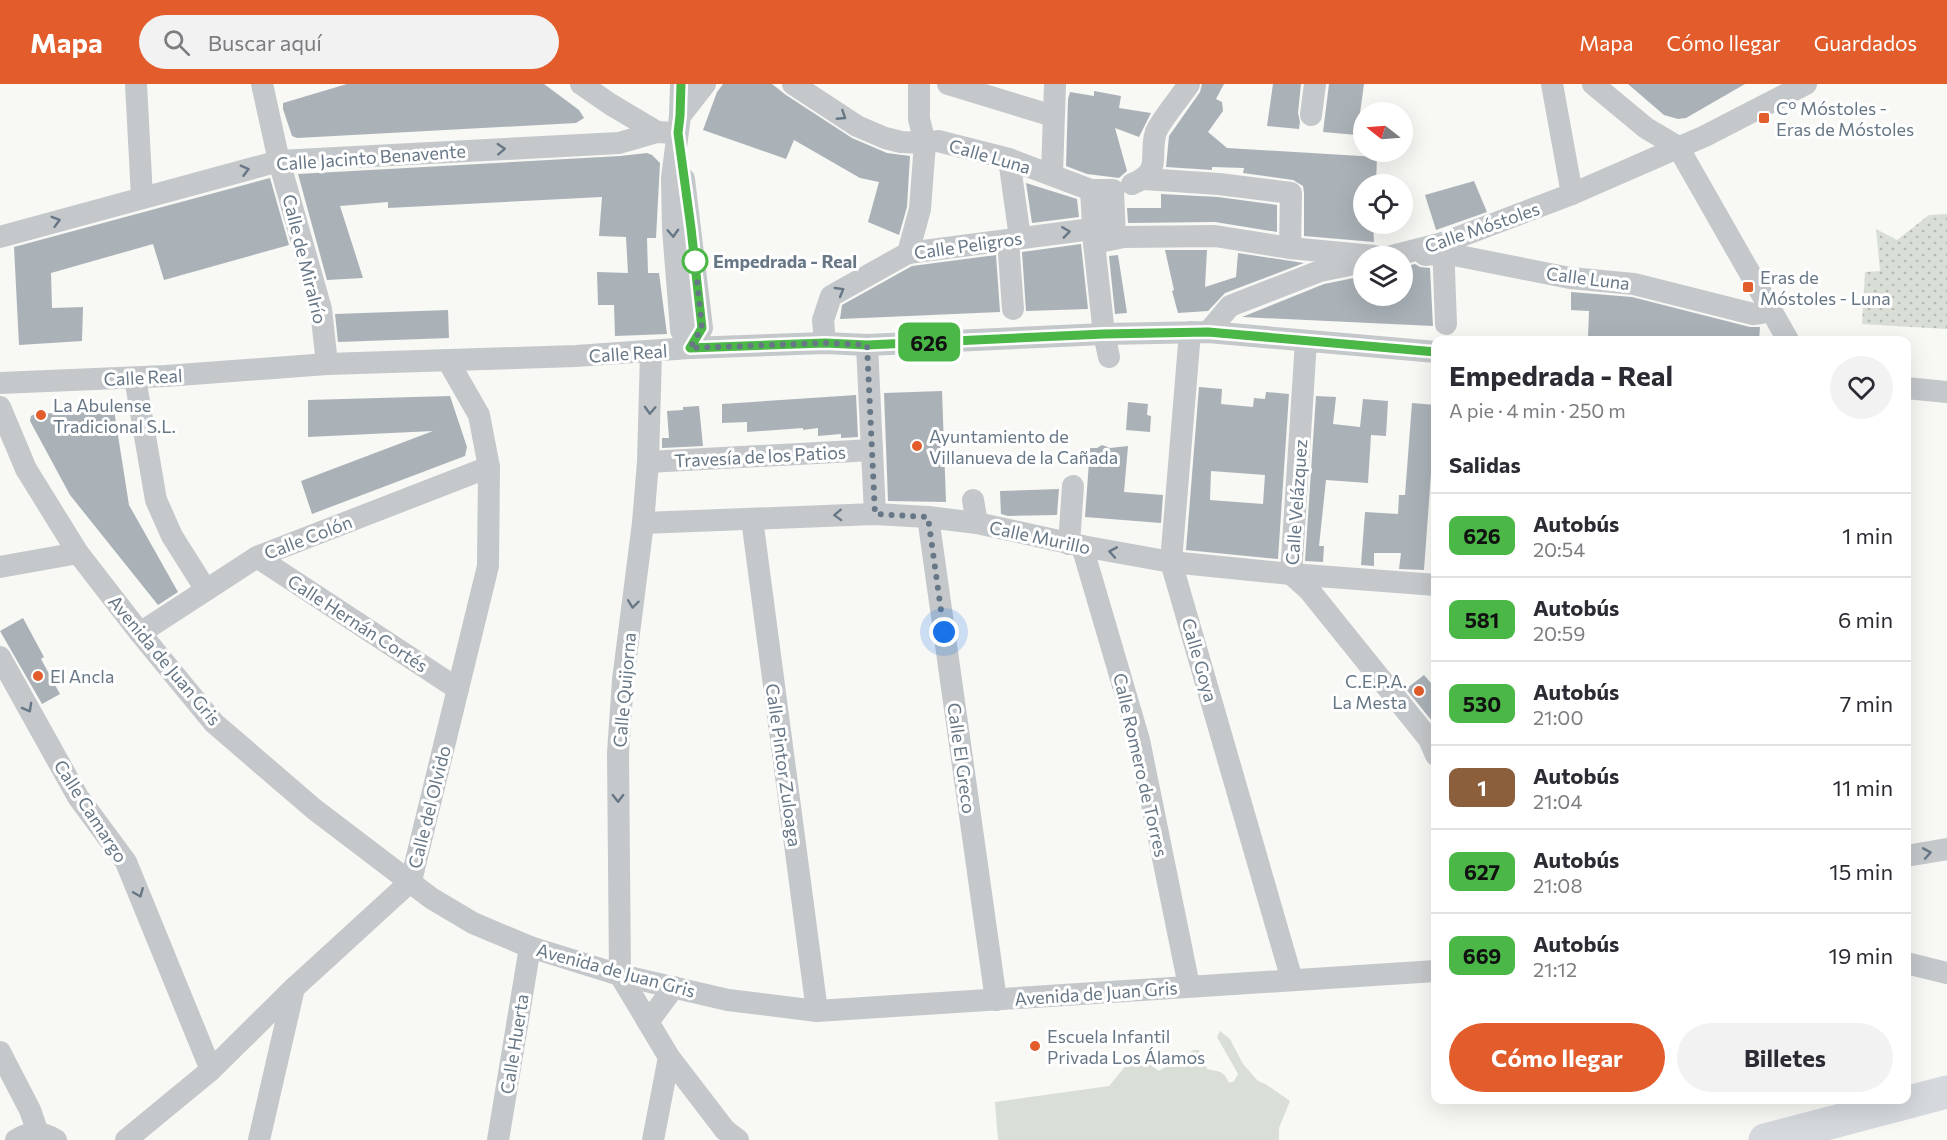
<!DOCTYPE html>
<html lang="es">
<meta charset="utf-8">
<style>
:root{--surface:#fff;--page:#f2f2f3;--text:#2b2b33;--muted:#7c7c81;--line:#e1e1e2;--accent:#e25d2b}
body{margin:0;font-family:Commissioner,sans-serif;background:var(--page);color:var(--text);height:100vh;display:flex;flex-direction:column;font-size:22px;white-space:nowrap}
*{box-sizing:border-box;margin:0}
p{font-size:20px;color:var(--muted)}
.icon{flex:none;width:33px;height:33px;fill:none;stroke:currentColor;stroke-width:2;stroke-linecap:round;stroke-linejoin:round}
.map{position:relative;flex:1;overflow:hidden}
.drawer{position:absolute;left:1431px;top:252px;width:480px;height:768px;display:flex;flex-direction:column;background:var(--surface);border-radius:12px;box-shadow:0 6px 24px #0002}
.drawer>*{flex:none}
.badge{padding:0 12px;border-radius:9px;font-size:21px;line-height:39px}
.needle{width:39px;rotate:287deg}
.tools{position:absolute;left:1353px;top:18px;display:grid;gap:12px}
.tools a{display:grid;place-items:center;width:60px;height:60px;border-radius:50%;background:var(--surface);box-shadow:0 6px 24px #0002;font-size:30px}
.you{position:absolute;width:30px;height:30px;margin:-15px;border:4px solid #fff;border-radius:50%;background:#1a73e8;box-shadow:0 0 0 9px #1a73e833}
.map>.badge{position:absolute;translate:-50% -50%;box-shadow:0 0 0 3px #fff}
h2{padding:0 18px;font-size:22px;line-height:54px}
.round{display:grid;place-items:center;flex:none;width:63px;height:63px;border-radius:32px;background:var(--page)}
.headline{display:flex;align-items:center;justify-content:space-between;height:102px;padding:0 18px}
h1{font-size:28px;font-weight:700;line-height:45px}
.primary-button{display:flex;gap:12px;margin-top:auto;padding:12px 18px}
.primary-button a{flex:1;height:69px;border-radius:36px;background:var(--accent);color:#fff;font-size:24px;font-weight:700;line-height:69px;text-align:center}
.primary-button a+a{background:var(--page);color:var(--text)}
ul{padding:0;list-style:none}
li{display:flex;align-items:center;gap:18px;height:84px;padding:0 18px;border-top:2px solid var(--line)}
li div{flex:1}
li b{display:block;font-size:22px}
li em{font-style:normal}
li .badge{min-width:66px;font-weight:700;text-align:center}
header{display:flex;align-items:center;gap:36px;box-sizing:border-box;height:84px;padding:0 30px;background:var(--accent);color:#fff}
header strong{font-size:28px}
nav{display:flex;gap:33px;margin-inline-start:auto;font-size:21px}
.search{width:420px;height:54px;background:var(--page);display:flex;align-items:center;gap:15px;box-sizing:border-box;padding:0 21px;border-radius:33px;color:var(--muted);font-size:22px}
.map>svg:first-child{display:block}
.grass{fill:#d9dfd6}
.park{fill:url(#park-dots)}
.building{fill:#aab2b8;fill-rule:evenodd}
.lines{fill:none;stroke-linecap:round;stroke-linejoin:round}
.minor{stroke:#c4c8cb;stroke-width:22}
.highway{stroke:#d5d9dd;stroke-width:33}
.oneway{stroke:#677786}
.line-casing{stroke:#fff;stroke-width:14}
.line{stroke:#4ab747;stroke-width:9}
.walk{stroke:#677786;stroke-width:6;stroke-dasharray:0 10.8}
.poi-dot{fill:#e25d2b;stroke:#fff;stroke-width:2}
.stop-dot{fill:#fff;stroke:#4ab747;stroke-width:3}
.labels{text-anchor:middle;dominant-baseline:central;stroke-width:6;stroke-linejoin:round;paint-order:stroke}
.poi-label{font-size:18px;fill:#677786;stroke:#fff;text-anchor:start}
.street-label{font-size:18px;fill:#677786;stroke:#fff}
.stop-label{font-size:18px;font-weight:bold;fill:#677786;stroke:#fff;text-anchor:start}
</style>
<header>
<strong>Mapa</strong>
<div class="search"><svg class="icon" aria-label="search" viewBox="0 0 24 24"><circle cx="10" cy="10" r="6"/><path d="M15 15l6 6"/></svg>Buscar aquí</div>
<nav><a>Mapa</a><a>Cómo llegar</a><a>Guardados</a></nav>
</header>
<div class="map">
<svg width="1947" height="1056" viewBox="0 0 1947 1056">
<defs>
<pattern id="park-dots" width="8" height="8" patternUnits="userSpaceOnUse" patternTransform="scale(1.5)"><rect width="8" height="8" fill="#d9dfd6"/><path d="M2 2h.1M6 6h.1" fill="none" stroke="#b4bab3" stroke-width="1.8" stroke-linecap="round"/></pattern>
</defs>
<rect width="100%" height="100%" fill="#f8f8f5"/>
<path class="grass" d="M1220 947 1230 955 1243 980 1258 997 1267 1001 1290 1017 1279 1044V1056H998L995 1018 1109 1002 1133 973 1140 974 1159 987 1193 966H1199L1207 985C1219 988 1224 986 1229 999L1234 997 1238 990 1217 953Z"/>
<polygon class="park" points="1947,130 1947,245 1862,240 1865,188 1880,187 1876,145 1897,156 1929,131"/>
<g class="building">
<polygon points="347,0 544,0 579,26 584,34 576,39 297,54 292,52 283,25 283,19"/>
<polygon points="723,0 772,0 786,11 852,54 887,69 910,72 907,123 899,151 868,138 879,98 860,94 794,56 786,75 703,46 717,8"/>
<polygon points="1202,0 1224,0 1216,15 1222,18 1223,27 1208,48 1227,64 1377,73 1376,100 1364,100 1364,140 1373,140 1374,158 1304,152 1304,109 1303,102 1293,96 1243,89 1244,84 1212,83 1212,86 1166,83 1169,52 1200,8"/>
<polygon points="1273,0 1301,0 1298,29 1300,38 1299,45 1267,42"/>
<polygon points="1329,0 1364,0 1357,51 1323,48"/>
<polygon points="1628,0 1745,0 1686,34 1678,35 1664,31"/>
<polygon points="1094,7 1121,12 1119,24 1151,29 1139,53 1115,44 1127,87 1119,94 1087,90 1066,82 1068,15 1070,8 1094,12"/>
<polygon points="647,69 652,71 660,79 656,154 647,154 648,189 659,189 667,250 615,252 614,221 598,221 597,188 628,189 626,153 599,152 602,113 388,124 388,118 340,122 363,194 327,196 298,90 620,72"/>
<polygon points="270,94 289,161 164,196 153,160 51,189 52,224 83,223 82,257 19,261 14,163"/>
<polygon points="1474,97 1487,128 1436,146 1425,111"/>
<polygon points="1026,99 1077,115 1079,133 1032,139"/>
<polygon points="1161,110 1218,113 1277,121 1277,148 1215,138 1128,139 1127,124 1161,124"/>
<polygon points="1081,160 1088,225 1026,227 1022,168"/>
<polygon points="1165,166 1207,166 1205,203 1236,193 1238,169 1304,179 1225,209 1208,227 1178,229 1172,207 1174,206"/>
<polygon points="996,171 1000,228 840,235 842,221 912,182"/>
<polygon points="1118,171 1127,229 1115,230 1109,172"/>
<polygon points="1415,180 1420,183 1430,184 1433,242 1242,233 1324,200 1364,192 1364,212 1402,212 1402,183"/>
<polygon points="1571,208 1632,213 1750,243 1760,243 1759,256 1622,256 1588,254 1589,227 1571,226"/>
<polygon points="448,226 449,254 338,258 335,230"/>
<path d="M1199 303 1222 305 1221 320 1253 323 1254 314 1265 315 1266 308 1289 310 1278 475 1186 466ZM1211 387 1265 391 1263 420 1210 416Z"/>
<polygon points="942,307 946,418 888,417 884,309"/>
<polygon points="856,311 858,353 841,354 841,350 818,352 818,344 803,346 803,344 747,348 747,338 722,339 722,320"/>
<polygon points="450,312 467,363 465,372 312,430 301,397 433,347 308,353 308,316"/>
<polygon points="1316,312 1336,313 1333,340 1360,343 1363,315 1388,317 1386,352 1371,351 1368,399 1326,396 1319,462 1324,462 1323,478 1305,477"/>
<polygon points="1128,318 1148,320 1147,331 1151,332 1150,348 1126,346"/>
<polygon points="1412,319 1436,321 1424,486 1399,485 1401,469 1374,469 1374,482 1361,481 1365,428 1398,430 1399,411 1405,411"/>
<polygon points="699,322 703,362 662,364 662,354 669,354 667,327 683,326 683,323"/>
<polygon points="114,326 129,421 178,508 158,521 70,411 30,337 31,332 35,330"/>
<polygon points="1102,361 1110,364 1128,362 1124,408 1163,411 1161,439 1085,433 1090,364 1097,364"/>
<polygon points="1059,405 1057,431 1008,432 1001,430 1000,407"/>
<polygon points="23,534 44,573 41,575 60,610 42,620 0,547"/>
<polygon points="1424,591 1436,605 1436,642 1406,605"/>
</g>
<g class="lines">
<g class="minor">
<polyline points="136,0 142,113"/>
<polyline points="262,0 279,77 321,225 327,280"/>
<polyline points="581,0 610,20 657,48"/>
<polyline points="681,0 680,32 672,94 673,145 681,246 690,264"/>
<polyline points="793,0 857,42 885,54 901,58 925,59 938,57 1009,75 1091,106"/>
<polyline points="948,0 1053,32"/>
<polyline points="1552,0 1572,110"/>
<polyline points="1593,0 1646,44 1678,63 1788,256"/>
<polyline points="1311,31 1315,0"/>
<polyline points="680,32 705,0"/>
<polyline points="1009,75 1020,154"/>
<polyline points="1052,90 1055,0"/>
<polyline points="684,95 702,244 690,264"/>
<polyline points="1144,95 1219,100 1291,109 1290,164"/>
<path d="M1132 100C1164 87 1148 72 1156 48 1160 37 1182 11 1189 0"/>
<polyline points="0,153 279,77 619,59 657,48 677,49"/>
<polyline points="1115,154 1113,106 1091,106 1094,159 1124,153 1215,152 1290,164 1374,172"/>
<polyline points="1008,156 1013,225"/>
<polyline points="1094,159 1104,250 1109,273"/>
<polyline points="1443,159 1446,240"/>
<polyline points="908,169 920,125 925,59 919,35 919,0"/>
<polyline points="1425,171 1444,169 1570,194 1634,200 1753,230 1761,229 1771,223"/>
<polyline points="1392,172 1443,159 1572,110 1705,52 1806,0"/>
<polyline points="1190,248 1171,478 1292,896"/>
<polyline points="1208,248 1230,222 1320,187 1364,178"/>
<polyline points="1306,257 1291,490 1309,506 1429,655 1436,671"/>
<polyline points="825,259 823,236 831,212 908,169 1092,145"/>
<polyline points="867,261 875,430"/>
<polyline points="651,268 648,378 643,439 623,596 618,669 620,891 669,973 725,1046 738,1056"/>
<polyline points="135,294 156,416 172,452 206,506"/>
<polyline points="0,299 166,292 327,280 576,272 690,264 825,259 867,261 1104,250 1208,248 1436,268"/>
<polyline points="1906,304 1947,308"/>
<polyline points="0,323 26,385 78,469 140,549 214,639 314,725 431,814 473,839 530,863 620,891 728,916 817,927 1436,887"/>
<polyline points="648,378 872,366"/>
<polyline points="973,416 977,439"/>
<polyline points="928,433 996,916"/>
<polyline points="752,435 817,927"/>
<polyline points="643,439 875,430 928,433 977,439 1082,462 1171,478 1291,490 1436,501"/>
<polyline points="1069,460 1073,402"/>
<polyline points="1082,462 1139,656 1189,902"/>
<polyline points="257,473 458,605"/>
<polyline points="0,483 78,469"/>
<polyline points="140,549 257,473 489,383"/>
<polyline points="0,573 78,713 126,778 211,986"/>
<polyline points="1906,772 1947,765"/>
<polyline points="1906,879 1947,889"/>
<polyline points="648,938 674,903"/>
<polyline points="0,968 30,1026 38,1049"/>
<path d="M16 1056C30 1047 43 1048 56 1056"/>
<polyline points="126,1056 211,986 294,904 411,797 488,482 489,383 479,331 448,277"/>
<polyline points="259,1056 294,904"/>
<polyline points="498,1056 530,863"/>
<polyline points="653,1056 669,973"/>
</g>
<polyline class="highway" points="1765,1056 1947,1008"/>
</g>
<defs><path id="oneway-chevron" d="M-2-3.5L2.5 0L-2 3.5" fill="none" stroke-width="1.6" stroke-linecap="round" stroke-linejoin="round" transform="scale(1.5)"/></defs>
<g class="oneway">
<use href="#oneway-chevron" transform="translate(842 32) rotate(33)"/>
<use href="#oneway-chevron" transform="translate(501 65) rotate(-3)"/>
<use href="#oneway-chevron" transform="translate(245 86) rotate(-15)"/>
<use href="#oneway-chevron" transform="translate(56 137) rotate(-16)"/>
<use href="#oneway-chevron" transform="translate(1066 148) rotate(-8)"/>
<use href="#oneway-chevron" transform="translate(673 149) rotate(87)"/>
<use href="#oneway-chevron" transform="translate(840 207) rotate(-30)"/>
<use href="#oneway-chevron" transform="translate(650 326) rotate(92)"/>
<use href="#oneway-chevron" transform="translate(838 431) rotate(178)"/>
<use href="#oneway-chevron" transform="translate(1113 468) rotate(-170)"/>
<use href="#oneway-chevron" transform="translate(633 520) rotate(97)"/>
<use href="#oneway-chevron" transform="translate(28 624) rotate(61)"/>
<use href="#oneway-chevron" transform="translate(618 714) rotate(89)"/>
<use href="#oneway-chevron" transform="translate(1927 769) rotate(-10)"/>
<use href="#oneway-chevron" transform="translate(139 809) rotate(68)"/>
</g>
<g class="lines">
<g class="line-casing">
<polyline id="line" points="681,0 680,32 678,49 691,144 702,244 690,264 825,259 867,261 1104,250 1208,248 1436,268"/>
</g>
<use href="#line" class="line"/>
<polyline class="walk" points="695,177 702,244 690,264 825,259 867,261 875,430 928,433 944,548"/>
</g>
<g class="poi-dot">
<rect x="1758" y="28" width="12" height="12" rx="3"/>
<rect x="1742" y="197" width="12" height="12" rx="3"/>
<circle cx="41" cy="331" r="6"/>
<circle cx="917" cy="362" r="6"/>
<circle cx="38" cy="592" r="6"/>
<circle cx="1419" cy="607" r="6"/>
<circle cx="1035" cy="962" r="6"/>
</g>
<circle class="stop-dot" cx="695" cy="177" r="12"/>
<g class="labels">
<g class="poi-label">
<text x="1776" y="24">Cº Móstoles -<tspan x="1776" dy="21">Eras de Móstoles</tspan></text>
<text x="1760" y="193">Eras de<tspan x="1760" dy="21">Móstoles - Luna</tspan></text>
<text x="53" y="321">La Abulense<tspan x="53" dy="21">Tradicional S.L.</tspan></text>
<text x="929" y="352">Ayuntamiento de<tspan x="929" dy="21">Villanueva de la Cañada</tspan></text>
<text x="50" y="592">El Ancla</text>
<text x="1407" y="597" text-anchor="end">C.E.P.A.<tspan x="1407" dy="21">La Mesta</tspan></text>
<text x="1047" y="952">Escuela Infantil<tspan x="1047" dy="21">Privada Los Álamos</tspan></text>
</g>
<g class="street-label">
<text transform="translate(990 72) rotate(16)">Calle Luna</text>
<text transform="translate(371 73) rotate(-4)">Calle Jacinto Benavente</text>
<text transform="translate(1482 143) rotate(-19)">Calle Móstoles</text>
<text transform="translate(968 161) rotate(-8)">Calle Peligros</text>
<text transform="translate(305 175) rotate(76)">Calle de Miralrío</text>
<text transform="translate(1588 194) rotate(7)">Calle Luna</text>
<text transform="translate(628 269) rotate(-4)">Calle Real</text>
<text transform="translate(143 293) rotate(-3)">Calle Real</text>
<text transform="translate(760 372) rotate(-3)">Travesía de los Patios</text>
<text transform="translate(1296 418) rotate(-86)">Calle Velázquez</text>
<text transform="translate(308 453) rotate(-21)">Calle Colón</text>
<text transform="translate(1040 453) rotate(12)">Calle Murillo</text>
<text transform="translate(358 539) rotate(33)">Calle Hernán Cortés</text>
<text transform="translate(165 576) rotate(50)">Avenida de Juan Gris</text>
<text transform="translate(1200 576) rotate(74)">Calle Goya</text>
<text transform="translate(624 606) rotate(-85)">Calle Quijorna</text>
<text transform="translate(962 674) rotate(82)">Calle El Greco</text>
<text transform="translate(784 681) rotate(82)">Calle Pintor Zuloaga</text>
<text transform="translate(1141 681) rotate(77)">Calle Romero de Torres</text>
<text transform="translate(429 723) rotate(-76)">Calle del Olvido</text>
<text transform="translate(91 727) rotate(57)">Calle Camargo</text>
<text transform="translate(616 886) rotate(15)">Avenida de Juan Gris</text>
<text transform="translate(1096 909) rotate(-4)">Avenida de Juan Gris</text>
<text transform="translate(514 960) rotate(-81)">Calle Huerta</text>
</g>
<g class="stop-label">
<text x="713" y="177">Empedrada - Real</text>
</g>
</g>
</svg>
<div class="tools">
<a><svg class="needle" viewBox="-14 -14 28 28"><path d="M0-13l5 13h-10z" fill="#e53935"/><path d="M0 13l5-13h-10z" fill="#7c7c81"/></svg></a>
<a><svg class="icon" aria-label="locate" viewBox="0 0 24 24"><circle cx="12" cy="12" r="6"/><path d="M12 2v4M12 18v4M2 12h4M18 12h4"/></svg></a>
<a><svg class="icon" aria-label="layers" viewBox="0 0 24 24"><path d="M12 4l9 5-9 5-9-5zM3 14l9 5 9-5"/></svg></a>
</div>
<div class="you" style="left:944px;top:548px"></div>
<b class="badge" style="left:929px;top:258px;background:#4ab747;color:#111">626</b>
<section class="drawer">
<div class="headline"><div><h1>Empedrada - Real</h1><p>A pie · 4 min · 250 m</p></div><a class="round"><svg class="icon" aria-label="heart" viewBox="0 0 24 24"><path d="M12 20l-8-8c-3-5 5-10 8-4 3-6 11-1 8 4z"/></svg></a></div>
<h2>Salidas</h2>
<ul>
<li><span class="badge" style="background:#4ab747;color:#111">626</span><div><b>Autobús</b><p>20:54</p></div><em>1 min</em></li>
<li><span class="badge" style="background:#4ab747;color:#111">581</span><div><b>Autobús</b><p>20:59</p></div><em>6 min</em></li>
<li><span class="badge" style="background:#4ab747;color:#111">530</span><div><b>Autobús</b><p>21:00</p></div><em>7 min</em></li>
<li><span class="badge" style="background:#8b5e3c;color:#fff">1</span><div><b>Autobús</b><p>21:04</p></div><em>11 min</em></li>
<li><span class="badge" style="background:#4ab747;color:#111">627</span><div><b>Autobús</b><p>21:08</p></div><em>15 min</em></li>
<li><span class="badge" style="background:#4ab747;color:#111">669</span><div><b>Autobús</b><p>21:12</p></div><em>19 min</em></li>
</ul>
<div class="primary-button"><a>Cómo llegar</a><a>Billetes</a></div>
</section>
</div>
